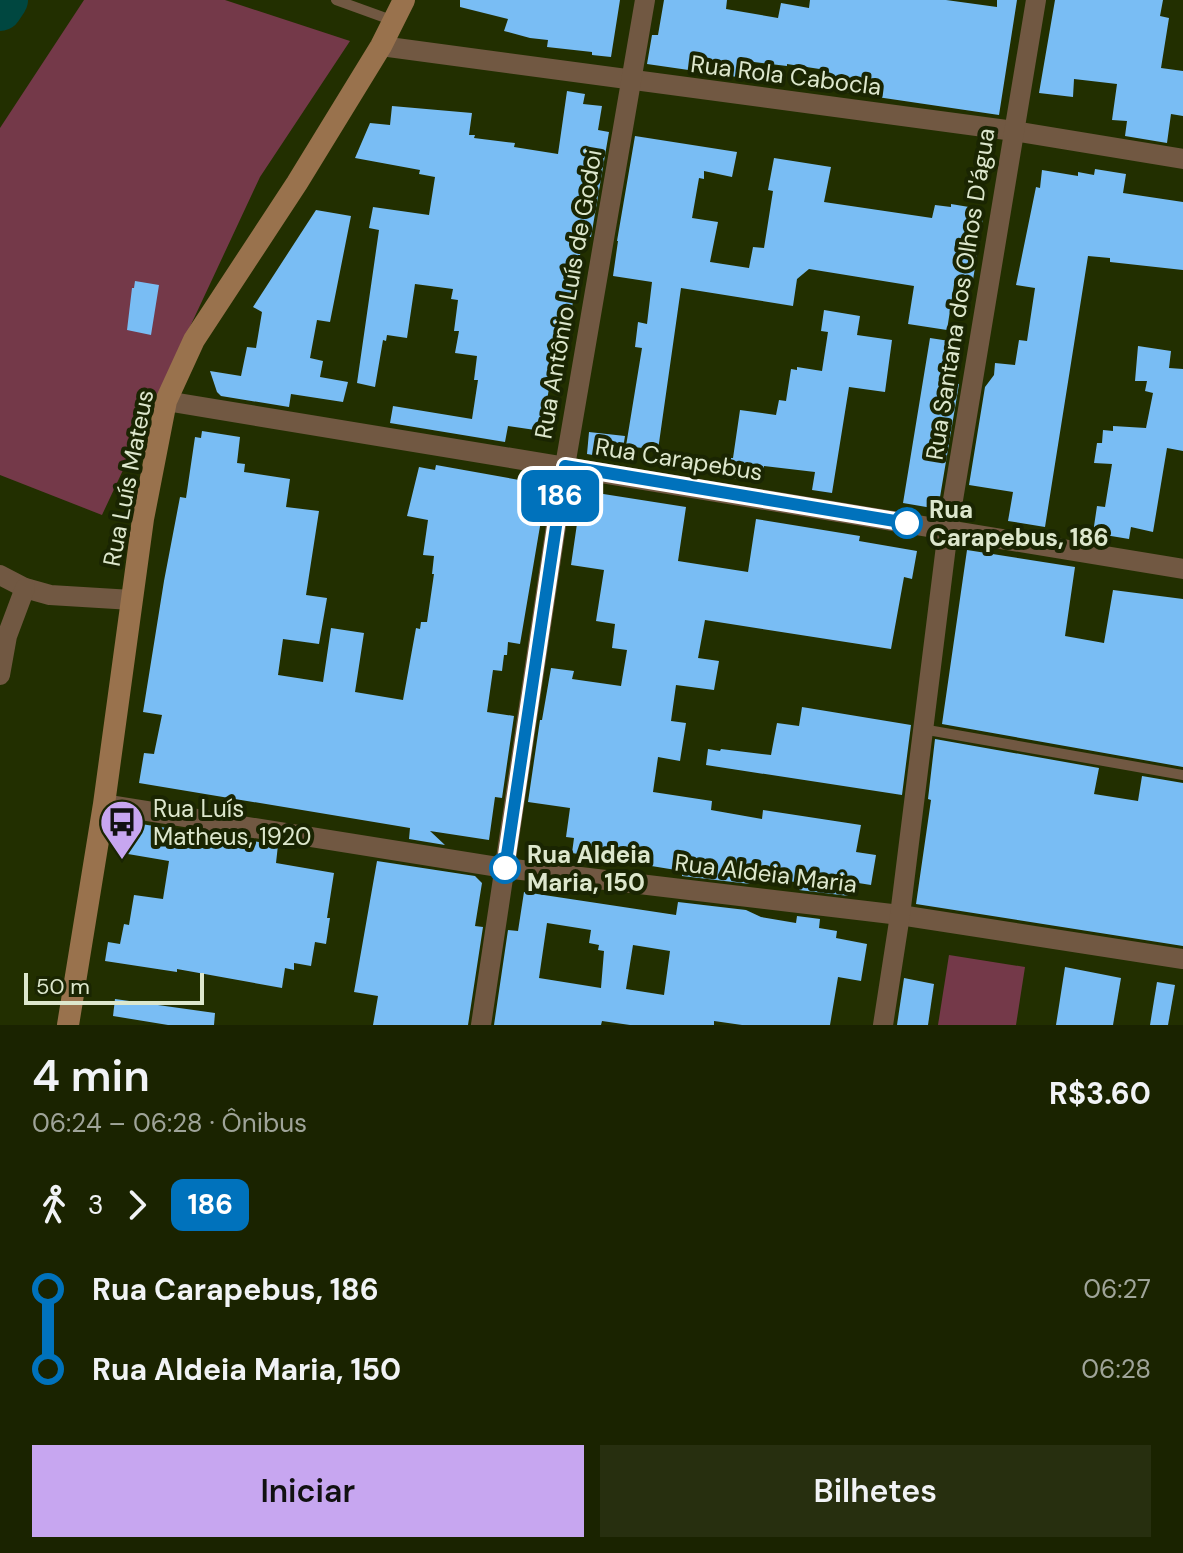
<!DOCTYPE html>
<html lang="pt">
<meta charset="utf-8">
<style>
:root{--surface:#1a2300;--page:#272f0f;--text:#f1f3f6;--muted:#9fa499;--accent:#c7a6f0}
body{margin:0;font-family:"DM Sans",sans-serif;background:var(--page);color:var(--text);height:100vh;display:flex;flex-direction:column;font-size:30px;white-space:nowrap}
*{box-sizing:border-box;margin:0}
p{font-size:26px;color:var(--muted)}
.icon{flex:none;width:44px;height:44px;fill:none;stroke:currentColor;stroke-width:2;stroke-linecap:round;stroke-linejoin:round}
.map{position:relative;height:1025px;overflow:hidden}
.sheet{display:flex;flex-direction:column;background:var(--surface);flex:1}
.sheet>*{flex:none}
.badge{padding:0 16px;border-radius:12px;font-size:28px;line-height:52px}
.scale{position:absolute;left:24px;bottom:20px;width:180px;box-sizing:border-box;padding-left:8px;border:4px solid #dde7cd;border-top:0;font-size:22px;line-height:28px;white-space:nowrap;color:#dde7cd;-webkit-text-stroke:6px #1a2502;paint-order:stroke}
.map>.badge{position:absolute;translate:-50% -50%;box-shadow:0 0 0 4px #fff}
.legs{display:flex;align-items:center;gap:12px;height:88px;padding:0 32px;font-size:26px}
.legs p{margin-inline-start:auto}
.summary{display:flex;align-items:center;justify-content:space-between;height:136px;padding:0 32px}
h1{font-size:44px;font-weight:600;line-height:60px}
.cta{display:flex;gap:16px;margin-top:auto;padding:16px 32px}
.cta a{flex:1;height:92px;border-radius:0px;background:var(--accent);color:#111;font-size:32px;font-weight:600;line-height:92px;text-align:center}
.cta a+a{background:var(--page);color:var(--text)}
ul{padding:0 32px;list-style:none}
li{display:flex;align-items:center;gap:28px;height:80px;font-size:30px}
li i{display:grid;place-items:center;width:12px;height:100%;margin:0 10px;background:currentColor}
li i::after{content:'';width:20px;height:20px;margin:-10px;border:6px solid;border-radius:50%;background:var(--surface)}
li p{margin-inline-start:auto}
li:first-child i{background:linear-gradient(#0000 50%,currentColor 0)}
li:last-child i{background:linear-gradient(currentColor 50%,#0000 0)}
.map>svg:first-child{display:block}
.green{fill:#743949}
.lines{fill:none;stroke-linecap:round;stroke-linejoin:round}
.river{stroke:#004740;stroke-width:44}
.building{fill:#79bdf4;fill-rule:evenodd}
.service{stroke:#715842;stroke-width:10}
.minor{stroke:#715842;stroke-width:20}
.secondary{stroke:#99724d;stroke-width:22}
.line-1-casing{stroke:#fff;stroke-width:18}
.line-1{stroke:#0072bc;stroke-width:12}
.stop-1-dot{fill:#fff;stroke:#0072bc;stroke-width:4}
.labels{text-anchor:middle;dominant-baseline:central;stroke-width:8;stroke-linejoin:round;paint-order:stroke}
.street-label{font-size:24px;fill:#dde7cd;stroke:#1a2502}
.stop-label{font-size:24px;font-weight:bold;fill:#dde7cd;stroke:#1a2502;text-anchor:start}
.poi-label{font-size:24px;fill:#dde7cd;stroke:#1a2502;text-anchor:start}
</style>
<div class="map">
<svg width="1183" height="1025" viewBox="0 0 1183 1025">
<rect width="100%" height="100%" fill="#222f00"/>
<g class="green">
<polygon points="84,0 225,0 350,41 260,177 102,515 0,475 0,128"/>
<polygon points="949,955 1025,967 1016,1025 938,1025"/>
</g>
<g class="lines">
<polyline class="river" points="0,9 6,0"/>
</g>
<g class="building">
<polygon points="460,0 620,0 611,57 592,55 592,52 547,47 548,40 530,38 504,31 508,19 460,7"/>
<polygon points="664,0 727,0 726,9 778,18 781,3 809,8 810,0 946,0 997,7 997,0 1017,0 999,115 823,89 826,70 787,64 787,66 754,62 751,79 647,64 652,35 658,35"/>
<polygon points="1055,0 1163,0 1160,16 1169,18 1161,68 1183,71 1183,116 1171,114 1167,143 1125,136 1127,121 1112,120 1117,84 1074,79 1073,97 1039,93"/>
<polygon points="567,91 585,94 583,104 602,106 598,130 609,132 591,237 583,236 564,360 557,359 554,376 551,376 542,431 508,426 505,442 390,423 393,406 472,419 478,380 474,380 477,356 455,353 459,331 454,331 458,300 451,299 453,289 415,284 407,338 387,335 386,341 383,340 375,387 357,383 379,230 369,228 373,207 429,215 435,177 419,174 420,170 355,158 370,123 390,125 392,106 472,113 469,135 475,135 474,138 515,143 514,147 558,154"/>
<polygon points="635,136 737,152 732,177 704,171 704,179 699,178 692,218 718,222 710,262 749,268 753,247 764,248 773,191 768,190 774,158 831,167 824,202 932,218 935,205 951,207 951,204 975,208 974,210 984,211 973,280 955,278 947,330 908,324 914,286 809,269 797,279 793,306 681,288 658,450 626,446 642,348 635,347 638,322 647,324 652,282 613,276 618,241 617,241"/>
<polygon points="1095,169 1126,174 1123,193 1183,202 1183,270 1110,262 1110,258 1088,256 1045,527 1008,521 1013,492 969,485 985,387 994,375 995,363 1015,365 1019,340 1027,341 1035,288 1016,285 1036,187 1040,188 1042,170 1078,176 1078,172 1094,175"/>
<polygon points="316,210 351,216 330,322 317,320 310,358 323,361 320,377 348,382 343,402 291,394 289,407 221,396 217,392 210,371 241,376 247,347 256,348 262,312 253,307"/>
<polygon points="135,281 159,285 151,335 127,330 132,288 134,288"/>
<polygon points="824,310 860,316 857,335 892,340 885,392 849,387 832,493 812,490 815,472 764,466 762,482 727,477 730,458 733,458 740,410 776,415 779,400 786,401 791,369 797,370 797,367 822,371 828,332 821,331"/>
<polygon points="930,338 956,342 950,382 959,384 938,509 903,503"/>
<polygon points="1138,346 1171,351 1169,368 1183,369 1183,451 1167,448 1153,532 1131,527 1129,539 1093,533 1097,506 1105,507 1112,464 1094,463 1097,443 1102,443 1103,430 1113,431 1113,426 1146,428 1153,393 1145,391 1147,381 1135,381"/>
<polygon points="202,431 240,437 237,463 245,464 244,472 290,479 286,507 319,511 306,595 327,598 319,644 283,639 278,675 323,682 331,628 364,633 355,692 403,700 416,628 420,629 421,622 427,622 434,574 432,574 434,556 423,555 428,520 407,516 419,467 435,470 436,465 547,485 520,644 508,642 507,655 504,655 502,671 493,670 487,712 514,716 502,798 495,797 489,840 430,831 445,845 409,839 410,828 139,783 144,753 154,754 162,715 143,712 164,581 180,497 186,498 195,437 201,438"/>
<polygon points="589,432 625,436 621,460 587,454"/>
<polygon points="597,493 686,507 678,561 748,572 756,519 860,536 859,541 917,551 912,579 904,577 891,649 705,620 698,658 719,661 714,690 676,685 671,721 686,723 680,761 658,757 653,792 712,801 711,810 762,819 763,810 861,825 856,852 876,855 871,885 852,882 849,896 799,890 800,883 752,874 750,884 682,876 682,871 572,853 574,838 566,837 570,808 528,802 540,720 542,720 551,668 574,671 572,679 621,686 627,650 612,648 615,624 596,621 604,570 571,565 579,510 595,512"/>
<polygon points="967,550 1075,567 1065,636 1104,643 1113,590 1183,599 1183,767 942,724"/>
<polygon points="802,707 911,725 902,795 706,765 708,749 720,751 721,749 771,755 777,723 799,726"/>
<polygon points="935,739 1099,768 1094,794 1138,801 1142,776 1183,783 1183,946 916,904 931,800 928,799"/>
<polygon points="128,822 278,845 276,863 334,873 327,918 330,918 326,944 315,942 311,966 294,963 294,970 285,968 282,988 177,969 177,972 105,961 108,942 120,944 124,924 129,925 134,895 163,899 169,861 122,853"/>
<polygon points="377,861 475,876 482,883 475,926 483,927 468,1025 373,1025 378,996 354,992"/>
<path d="M524 892 676 915 678 902 746 910 761 917 796 923 797 916 820 919 819 928 837 931 836 938 867 944 861 981 838 977 830 1025H742L714 1021V1025H630L602 1021 601 1025H494L508 930 518 931ZM547 923 591 930 589 943 599 945 598 950 604 951 601 988 539 978ZM633 945 670 951 664 995 626 989Z"/>
<polygon points="1065,967 1121,978 1113,1025 1056,1025"/>
<polygon points="904,978 934,984 928,1025 897,1025"/>
<polygon points="1157,982 1175,985 1168,1025 1150,1025"/>
<polygon points="115,999 215,1013 214,1025 168,1025 113,1016"/>
</g>
<g class="lines">
<g class="service">
<polyline points="336,0 394,21"/>
<polyline points="922,729 1183,775"/>
</g>
<g class="minor">
<polyline points="381,46 1014,131 1183,159"/>
<polyline points="166,401 1183,569"/>
<polyline points="0,575 25,588 50,595 132,600"/>
<polyline points="0,675 7,636 25,588"/>
<polyline points="104,804 505,868 900,915 1183,959"/>
<polyline points="481,1025 565,466 645,0"/>
<polyline points="883,1025 900,915 948,530 1036,0"/>
</g>
<polyline class="secondary" points="68,1025 104,804 143,519 166,401 194,340 297,183 381,46 404,0"/>
</g>
<g class="lines">
<g class="line-1-casing">
<polyline id="line-1" points="505,868 565,466 907,523"/>
</g>
<use href="#line-1" class="line-1"/>
</g>
<defs>
<g id="bus-pin" transform="scale(2.3)"><path d="M0 17L-7.5 6A9.5 9.5 0 1 1 7.5 6Z" fill="#c7a6f0" stroke="#1a2502"/><path d="M-5-6H5V4H4V6H2V4H-2V6H-4V4H-5ZM-3.5-4V0h7V-4ZM-3.5 1.2v1.5H-2V1.2ZM2 1.2v1.5H3.5V1.2Z" fill="#111"/></g>
</defs>
<g fill-rule="evenodd">
<use href="#bus-pin" x="122" y="822"/>
</g>
<g class="stop-1-dot">
<circle cx="907" cy="523" r="14"/>
<circle cx="505" cy="868" r="14"/>
</g>
<g class="labels">
<g class="street-label">
<text transform="translate(786 75) rotate(7)">Rua Rola Cabocla</text>
<text transform="translate(568 294) rotate(-80)">Rua Antônio Luís de Godoi</text>
<text transform="translate(960 294) rotate(-81)">Rua Santana dos Olhos D'água</text>
<text transform="translate(679 459) rotate(9)">Rua Carapebus</text>
<text transform="translate(128 478) rotate(-79)">Rua Luís Mateus</text>
<text transform="translate(766 873) rotate(7)">Rua Aldeia Maria</text>
</g>
<g class="stop-label">
<text x="929" y="509">Rua<tspan x="929" dy="28">Carapebus, 186</tspan></text>
<text x="527" y="854">Rua Aldeia<tspan x="527" dy="28">Maria, 150</tspan></text>
</g>
<g class="poi-label">
<text x="153" y="808">Rua Luís<tspan x="153" dy="28">Matheus, 1920</tspan></text>
</g>
</g>
</svg>
<div class="scale">50 m</div>
<b class="badge" style="left:560px;top:496px;background:#0072bc;color:#fff">186</b>
</div>
<section class="sheet">
<div class="summary"><div><h1>4 min</h1><p>06:24 – 06:28 · Ônibus</p></div><b>R$3.60</b></div>
<div class="legs"><svg class="icon" aria-label="walk" viewBox="0 0 24 24"><circle cx="13" cy="4" r="2"/><path d="M13 8l-2 6 4 7M11 14l-3 7M7 12l3-4h3l4 4"/></svg>3<svg class="icon" aria-label="forward" viewBox="0 0 24 24"><path d="M9 5l7 7-7 7"/></svg><b class="badge" style="background:#0072bc;color:#fff">186</b></div>
<ul>
<li><i style="color:#0072bc"></i><b>Rua Carapebus, 186</b><p>06:27</p></li>
<li><i style="color:#0072bc"></i><b>Rua Aldeia Maria, 150</b><p>06:28</p></li>
</ul>
<div class="cta"><a>Iniciar</a><a>Bilhetes</a></div>
</section>
